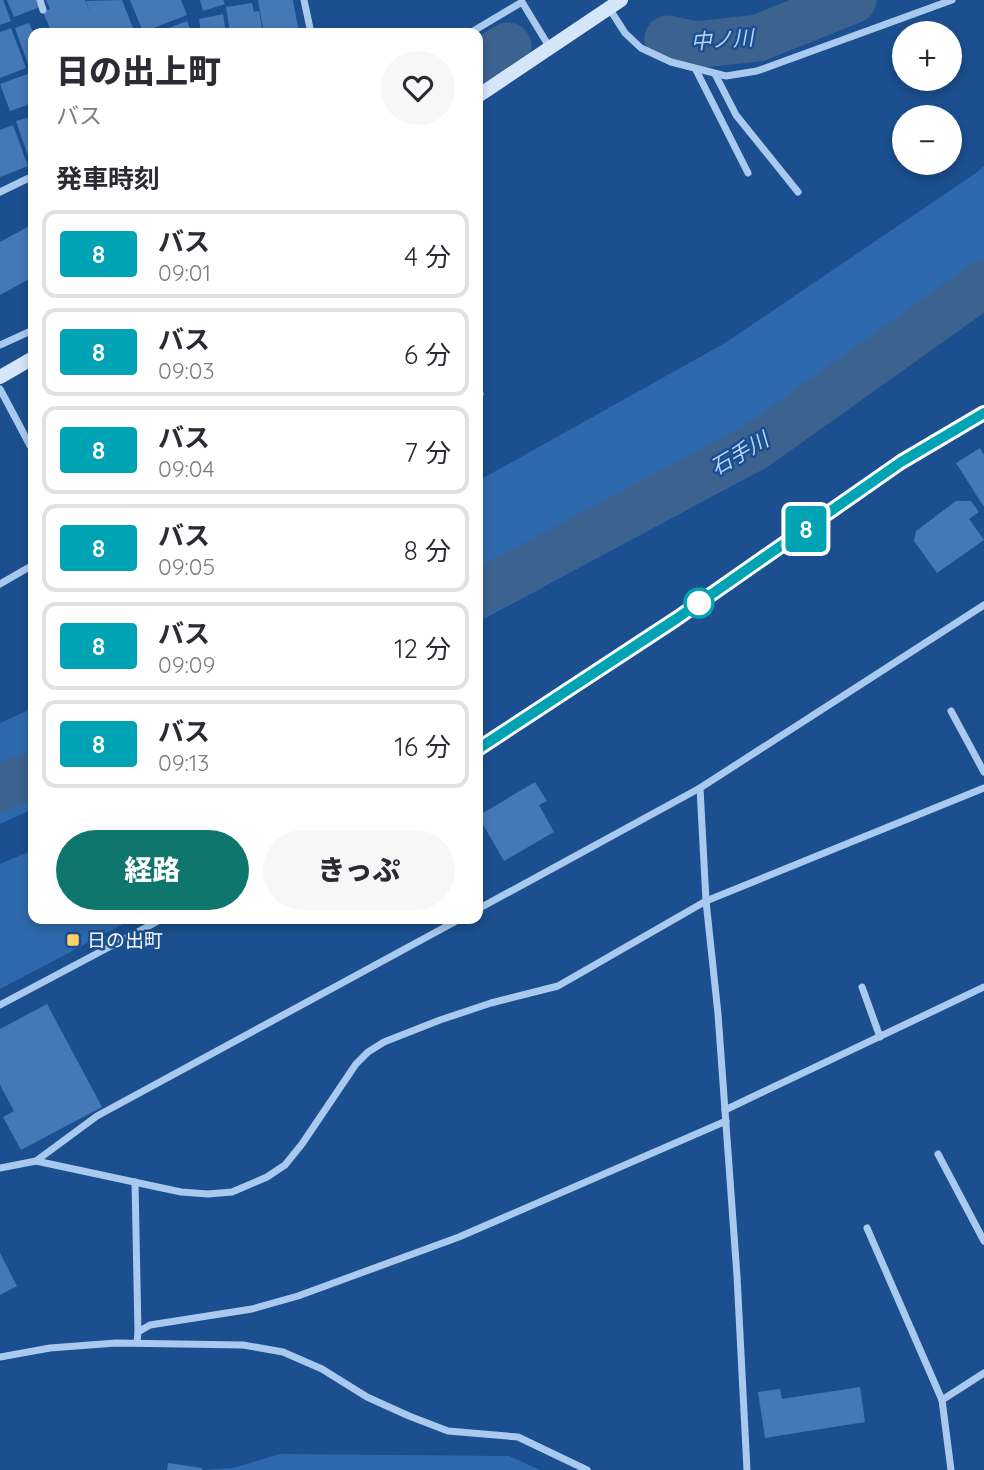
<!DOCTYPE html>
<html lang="ja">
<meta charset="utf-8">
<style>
:root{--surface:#fff;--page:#f7f7f7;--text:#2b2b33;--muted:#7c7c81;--line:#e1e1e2;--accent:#0f766e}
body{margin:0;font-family:Quicksand,"Noto Sans JP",sans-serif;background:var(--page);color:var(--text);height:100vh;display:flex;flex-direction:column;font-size:26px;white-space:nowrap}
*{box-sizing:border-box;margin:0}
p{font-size:23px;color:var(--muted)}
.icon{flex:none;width:38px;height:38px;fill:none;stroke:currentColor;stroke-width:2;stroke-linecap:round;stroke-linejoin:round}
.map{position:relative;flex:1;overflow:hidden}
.sheet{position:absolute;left:28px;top:28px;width:455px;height:896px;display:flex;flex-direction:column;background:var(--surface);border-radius:14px;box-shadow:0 4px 10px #0003}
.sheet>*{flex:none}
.badge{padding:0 14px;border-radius:5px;font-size:24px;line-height:46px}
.fabs{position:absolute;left:892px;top:21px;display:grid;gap:14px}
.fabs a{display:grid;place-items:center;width:70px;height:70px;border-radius:50%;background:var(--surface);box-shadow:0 4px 10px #0003;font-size:35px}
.map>.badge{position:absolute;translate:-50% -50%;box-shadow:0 0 0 4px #fff}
h2{padding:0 28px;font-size:26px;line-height:63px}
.round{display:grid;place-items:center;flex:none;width:74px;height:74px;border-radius:37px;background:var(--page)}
.head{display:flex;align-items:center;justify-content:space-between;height:119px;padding:0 28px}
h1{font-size:33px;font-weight:800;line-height:52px}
.primary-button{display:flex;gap:14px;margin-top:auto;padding:14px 28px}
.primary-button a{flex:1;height:80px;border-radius:42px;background:var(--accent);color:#fff;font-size:28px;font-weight:800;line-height:80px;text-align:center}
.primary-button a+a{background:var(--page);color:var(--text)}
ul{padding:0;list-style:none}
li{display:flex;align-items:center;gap:21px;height:88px;margin:0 14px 10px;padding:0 14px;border:4px solid var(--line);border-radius:14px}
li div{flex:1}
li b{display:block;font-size:26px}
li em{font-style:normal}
li .badge{min-width:77px;font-weight:700;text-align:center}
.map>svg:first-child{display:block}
.green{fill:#2e69ad}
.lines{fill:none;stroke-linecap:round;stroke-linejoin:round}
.river{stroke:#3c6290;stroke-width:47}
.building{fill:#4478b7}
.street{stroke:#a9c9ee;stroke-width:7}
.secondary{stroke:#d6e6fa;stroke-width:14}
.line-casing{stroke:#fff;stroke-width:16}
.line{stroke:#00a3b4;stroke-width:10}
.stop-dot{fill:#fff;stroke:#00a3b4;stroke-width:3.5}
.poi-dot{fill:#ffd166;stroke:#1b4f8f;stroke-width:2.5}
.labels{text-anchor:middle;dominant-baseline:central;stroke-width:5;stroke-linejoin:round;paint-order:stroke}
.poi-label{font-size:19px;fill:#fff;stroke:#1b4f8f;text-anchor:start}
.water-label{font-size:21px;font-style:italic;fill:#b5d3f5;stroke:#1b4f8f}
</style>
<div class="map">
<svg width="984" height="1470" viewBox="0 0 984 1470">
<rect width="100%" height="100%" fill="#1b4f8f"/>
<g class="green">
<polygon points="984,166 984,308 763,469 478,622 478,481 725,343 976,173"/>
<polygon points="33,708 33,809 0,824 0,723"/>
<polygon points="33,850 33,919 133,919 0,989 0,864"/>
<polygon points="280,1454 509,1456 540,1470 202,1470 233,1468"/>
</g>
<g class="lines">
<g class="river">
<polyline points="668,39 695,45 758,38 853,0"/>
<polyline points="478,64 508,46"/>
<polyline points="478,594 755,447 984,284"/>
<polyline points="0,788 33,774"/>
</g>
</g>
<g class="building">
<polygon points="0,0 3,0 11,21 0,25"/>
<polygon points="7,0 38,0 40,7 14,17"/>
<polygon points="46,0 85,0 90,13 86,1 122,0 133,28 119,33 52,33 43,12 50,9"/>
<polygon points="130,0 181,0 187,15 143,32"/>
<polygon points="200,0 223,0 225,4 203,11"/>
<polygon points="258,0 293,0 299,33 264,33"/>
<polygon points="252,3 254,12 259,11 263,33 230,33 226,7"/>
<polygon points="223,14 226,33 201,33 199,19"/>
<polygon points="187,21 192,33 168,33 166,29"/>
<polygon points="29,23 33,32 45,27 47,33 33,33 33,66 29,67 15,28"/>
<polygon points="11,28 26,68 0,78 0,32"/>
<polygon points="33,72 33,103 10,111 0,84"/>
<polygon points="33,116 33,154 28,156 16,121"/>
<polygon points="13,125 28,166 0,177 0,130"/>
<polygon points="33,224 33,277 0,295 0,242"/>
<polygon points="980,448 984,455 984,507 956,463"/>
<polygon points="956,501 971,501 979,512 969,519 984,540 937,573 914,541 916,531"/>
<polygon points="535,782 547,801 539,805 554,832 504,861 478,816"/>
<polygon points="47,1004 102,1107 21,1150 3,1117 14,1111 0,1085 0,1029"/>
<polygon points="0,1253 17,1286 0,1295"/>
<polygon points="860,1387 865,1422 765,1438 758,1392 780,1389 782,1399"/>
<polygon points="168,1463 202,1468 202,1470 167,1470"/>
</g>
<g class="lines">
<g class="street">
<polyline points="40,0 43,10"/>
<polyline points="304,0 311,33"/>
<polyline points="609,8 625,33 641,48 671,62 726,76 757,71 952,0"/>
<polyline points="470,33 522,2 550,48"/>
<polyline points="696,70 748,173"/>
<polyline points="715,74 736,115 798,192"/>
<polyline points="0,192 33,176"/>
<polyline points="0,345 33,330"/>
<polyline points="0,389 33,451"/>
<polyline points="478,395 480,394"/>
<polyline points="0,584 33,565"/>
<polyline points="951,711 984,772"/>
<polyline points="478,749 676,619 901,462 984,413"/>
<polyline points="700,788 706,901 718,1014 737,1276 747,1470"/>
<polyline points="478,909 700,788 984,605"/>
<polyline points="862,987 880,1037"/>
<polyline points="0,1005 162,919"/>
<polyline points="725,1110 984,987"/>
<polyline points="938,1154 984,1241"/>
<polyline points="36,1161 181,1192 208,1194 232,1192 267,1177 285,1165 302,1144 356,1064 368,1052 384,1042 440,1020 491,1003 558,986 706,901 984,788"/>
<polyline points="0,1168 36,1161 97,1116 460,919"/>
<polyline points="135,1182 138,1332"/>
<polyline points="867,1228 942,1400 951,1470"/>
<polyline points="137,1343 138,1332 150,1325 252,1309 298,1296 459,1237 726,1121"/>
<polyline points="0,1357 50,1348 116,1343 243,1345 283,1352 322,1369 367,1397 409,1416 448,1431 518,1437 587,1470"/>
<polyline points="942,1400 984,1373"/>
</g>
<g class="secondary">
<polyline points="478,96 621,0"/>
<polyline points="0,377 33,358"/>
</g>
</g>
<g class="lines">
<g class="line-casing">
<polyline id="line" points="478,749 676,619 901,462 984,413"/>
</g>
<use href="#line" class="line"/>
</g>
<circle class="stop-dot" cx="699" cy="603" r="14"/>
<rect class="poi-dot" x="66" y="933" width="14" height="14" rx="3.5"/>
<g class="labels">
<g class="poi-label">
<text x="87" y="940">日の出町</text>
</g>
<g class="water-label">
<text transform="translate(722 39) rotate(-4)">中ノ川</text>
<text transform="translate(739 453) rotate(-30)">石手川</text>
</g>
</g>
</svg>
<div class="fabs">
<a>+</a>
<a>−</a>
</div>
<b class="badge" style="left:806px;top:529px;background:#00a3b4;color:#fff">8</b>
<section class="sheet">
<div class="head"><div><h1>日の出上町</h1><p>バス</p></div><a class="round"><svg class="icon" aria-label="heart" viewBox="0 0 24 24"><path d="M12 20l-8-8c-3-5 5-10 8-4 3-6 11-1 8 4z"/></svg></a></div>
<h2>発車時刻</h2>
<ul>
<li><span class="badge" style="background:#00a3b4;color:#fff">8</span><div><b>バス</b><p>09:01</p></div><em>4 分</em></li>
<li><span class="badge" style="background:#00a3b4;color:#fff">8</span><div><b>バス</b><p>09:03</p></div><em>6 分</em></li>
<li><span class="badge" style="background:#00a3b4;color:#fff">8</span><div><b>バス</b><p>09:04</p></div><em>7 分</em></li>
<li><span class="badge" style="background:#00a3b4;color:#fff">8</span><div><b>バス</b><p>09:05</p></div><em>8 分</em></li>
<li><span class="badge" style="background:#00a3b4;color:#fff">8</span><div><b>バス</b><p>09:09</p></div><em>12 分</em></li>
<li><span class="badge" style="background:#00a3b4;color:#fff">8</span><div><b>バス</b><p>09:13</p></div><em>16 分</em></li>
</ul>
<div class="primary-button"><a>経路</a><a>きっぷ</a></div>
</section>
</div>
